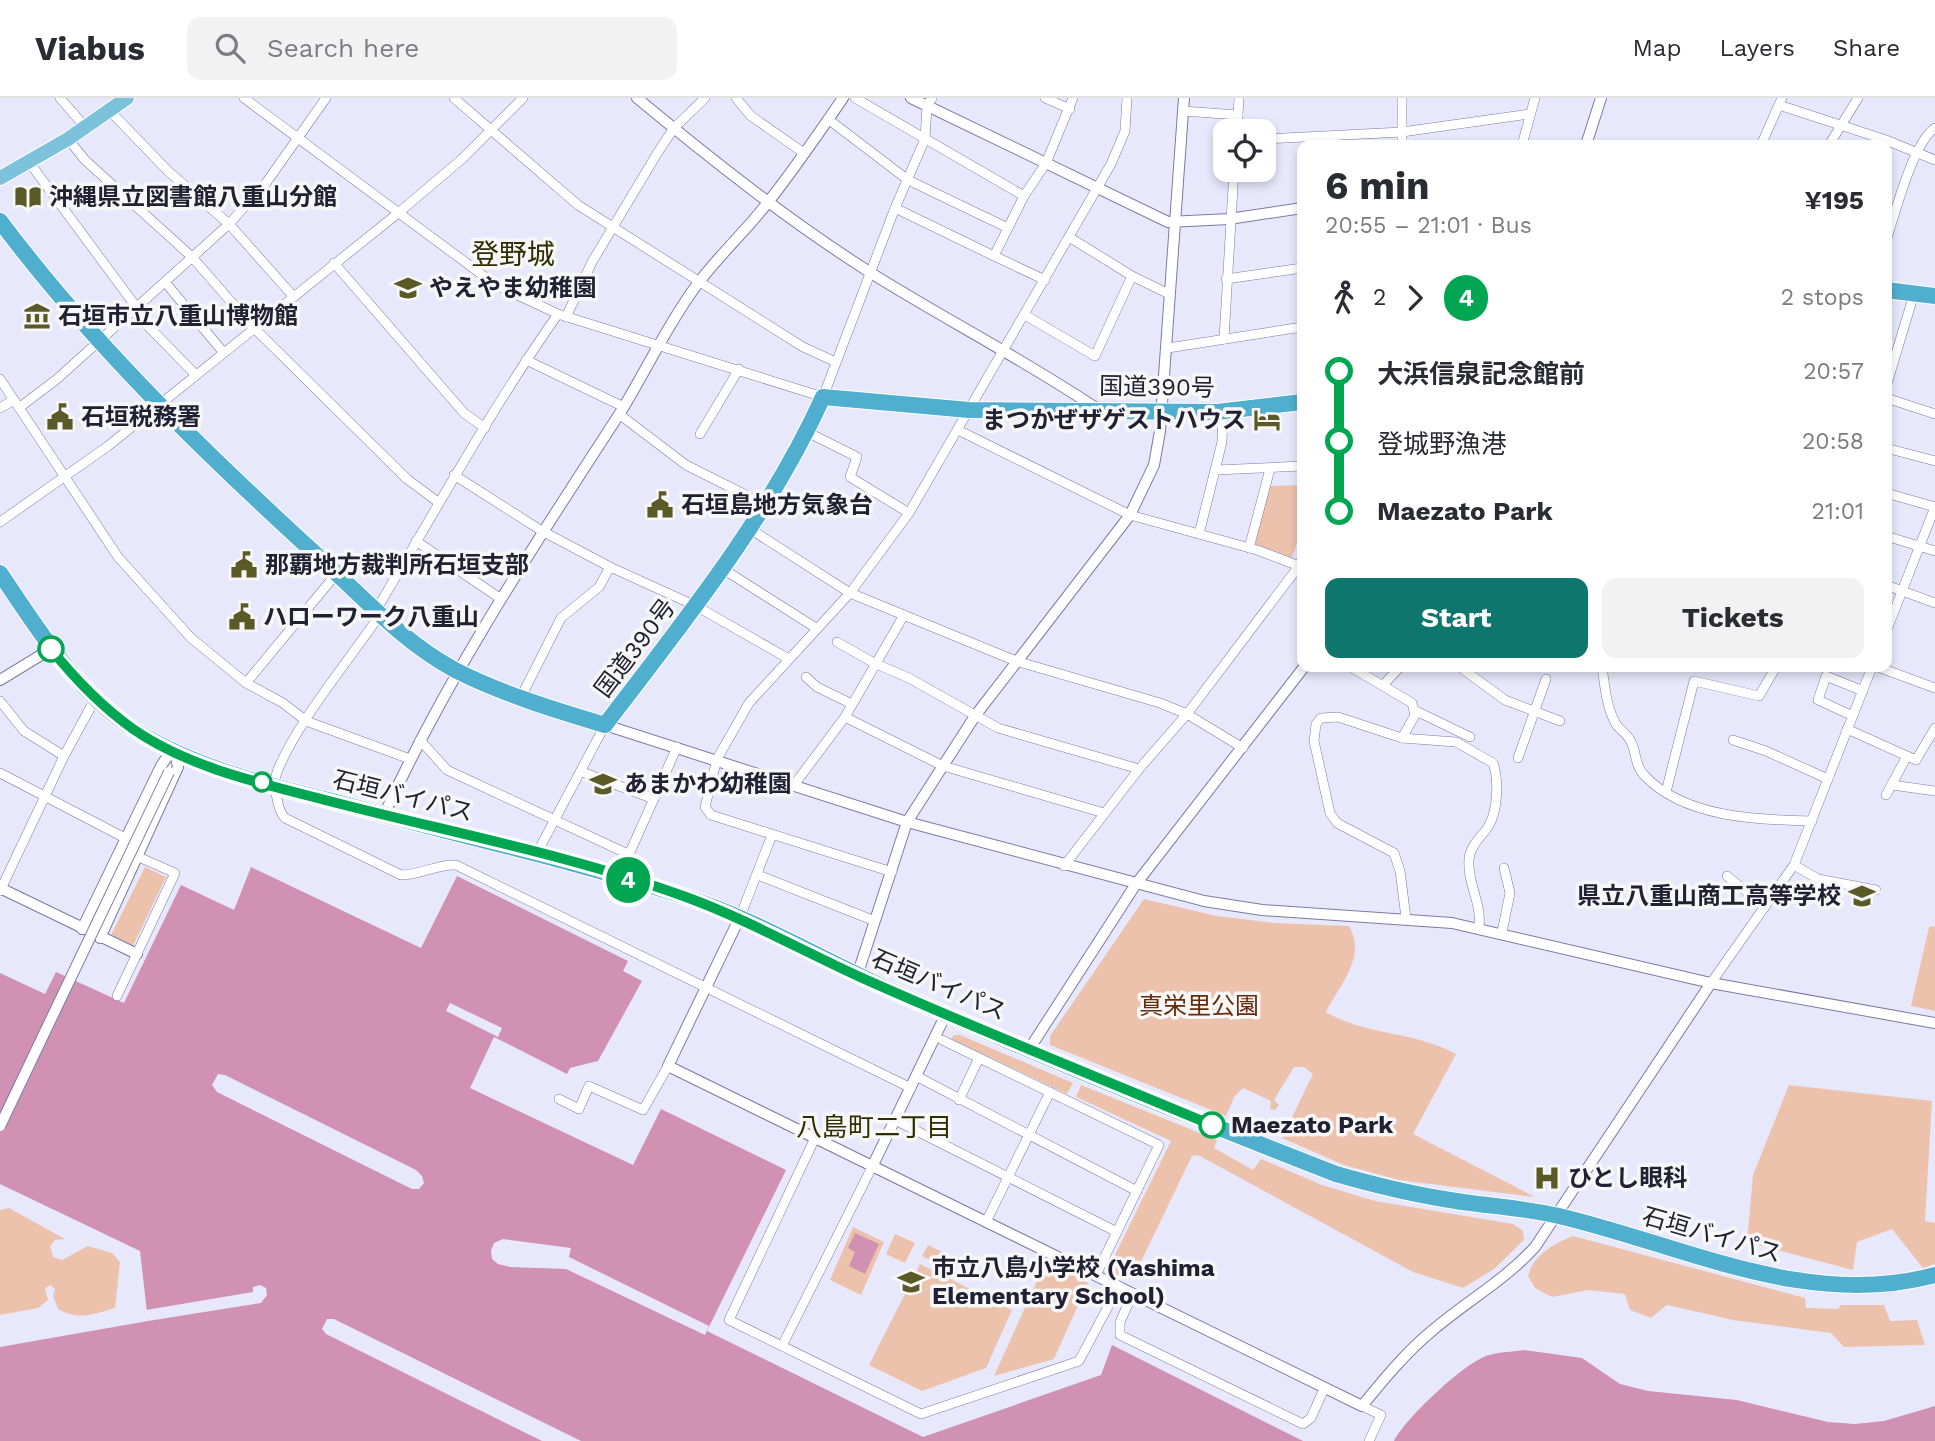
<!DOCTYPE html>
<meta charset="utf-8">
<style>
:root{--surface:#fff;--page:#f2f2f3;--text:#2b2b33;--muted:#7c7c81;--line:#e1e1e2;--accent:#0f766e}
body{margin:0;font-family:"Work Sans","Noto Sans JP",sans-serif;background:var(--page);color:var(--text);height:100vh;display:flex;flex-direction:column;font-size:26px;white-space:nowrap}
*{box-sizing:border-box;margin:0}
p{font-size:23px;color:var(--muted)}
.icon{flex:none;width:38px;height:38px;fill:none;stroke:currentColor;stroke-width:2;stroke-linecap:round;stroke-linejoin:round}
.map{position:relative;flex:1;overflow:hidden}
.panel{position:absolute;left:1297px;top:42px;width:595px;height:532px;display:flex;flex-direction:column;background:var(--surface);border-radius:14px;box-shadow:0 4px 10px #0003}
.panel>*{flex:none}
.badge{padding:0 14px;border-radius:23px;font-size:24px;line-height:46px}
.controls{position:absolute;left:1213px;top:21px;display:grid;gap:14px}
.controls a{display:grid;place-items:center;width:63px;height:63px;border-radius:14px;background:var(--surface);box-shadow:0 4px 10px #0003;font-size:35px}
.map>.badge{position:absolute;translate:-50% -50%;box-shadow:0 0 0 4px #fff}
.legs{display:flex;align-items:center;gap:10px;height:77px;padding:0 28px;font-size:23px}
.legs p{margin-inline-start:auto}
.overview{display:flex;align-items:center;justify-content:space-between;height:119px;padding:0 28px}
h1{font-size:38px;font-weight:700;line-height:52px}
.primary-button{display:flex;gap:14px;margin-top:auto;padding:14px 28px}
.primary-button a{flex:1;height:80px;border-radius:14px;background:var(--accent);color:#fff;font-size:28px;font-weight:700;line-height:80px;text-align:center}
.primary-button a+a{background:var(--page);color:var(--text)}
ul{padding:0 28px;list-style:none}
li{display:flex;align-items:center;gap:24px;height:70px;font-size:26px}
li i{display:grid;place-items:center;width:10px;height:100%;margin:0 9px;background:currentColor}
li i::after{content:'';width:18px;height:18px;margin:-9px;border:5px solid;border-radius:50%;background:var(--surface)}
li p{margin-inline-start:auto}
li:first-child i{background:linear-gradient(#0000 50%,currentColor 0)}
li:last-child i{background:linear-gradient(currentColor 50%,#0000 0)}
header{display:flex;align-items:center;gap:42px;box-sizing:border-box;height:98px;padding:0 35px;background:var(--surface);border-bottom:2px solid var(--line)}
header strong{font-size:33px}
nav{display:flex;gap:38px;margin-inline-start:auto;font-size:24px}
.search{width:490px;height:63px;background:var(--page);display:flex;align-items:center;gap:18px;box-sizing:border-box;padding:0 24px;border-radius:14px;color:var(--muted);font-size:26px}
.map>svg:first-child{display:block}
.green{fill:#edc2ad}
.water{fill:#d091b2}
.pier{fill:#e8e8fc}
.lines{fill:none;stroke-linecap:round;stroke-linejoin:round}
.minor-casing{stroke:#7c7aa6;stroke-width:10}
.tertiary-casing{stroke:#7c7aa6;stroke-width:12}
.primary-casing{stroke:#fff;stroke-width:16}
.trunk-casing{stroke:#fff;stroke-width:18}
.minor{stroke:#fff;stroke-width:9}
.tertiary{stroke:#fff;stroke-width:10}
.primary{stroke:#7cc2da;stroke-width:14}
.trunk{stroke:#50aece;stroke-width:16}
.tertiary-bridge-casing{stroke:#7c7aa6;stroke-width:12;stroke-linecap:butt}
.tertiary-bridge{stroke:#fff;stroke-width:10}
.line-1-casing{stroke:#fff;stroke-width:16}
.line-1{stroke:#00a651;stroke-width:10}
.stop-1-dot{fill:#fff;stroke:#00a651;stroke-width:3.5}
.labels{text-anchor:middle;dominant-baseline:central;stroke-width:7;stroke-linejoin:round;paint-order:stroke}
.poi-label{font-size:24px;font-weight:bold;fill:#222133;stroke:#f7f7f7;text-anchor:start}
.street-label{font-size:24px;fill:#222133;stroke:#f7f7f7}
.park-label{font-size:24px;fill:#662c09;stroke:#f7f7f7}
.stop-label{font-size:24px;font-weight:bold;fill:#222133;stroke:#f7f7f7;text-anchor:start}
.neighbourhood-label{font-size:26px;fill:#2f2d02;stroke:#f7f7f7}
.quarter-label{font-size:28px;fill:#2f2d02;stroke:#f7f7f7}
</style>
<header>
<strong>Viabus</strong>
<div class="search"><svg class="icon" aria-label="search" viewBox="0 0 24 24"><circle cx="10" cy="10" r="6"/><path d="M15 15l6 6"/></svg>Search here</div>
<nav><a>Map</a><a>Layers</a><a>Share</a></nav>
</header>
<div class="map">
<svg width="1935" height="1343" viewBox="0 0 1935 1343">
<rect width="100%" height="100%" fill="#e8e8fc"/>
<g class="green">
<polygon points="1302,387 1302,431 1291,462 1252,449 1268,388"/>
<polygon points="145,769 166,779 132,850 110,839"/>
<path d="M1144 801 1217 818 1274 825 1349 828C1367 859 1340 886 1326 914 1366 938 1415 933 1456 956L1413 1036 1535 1099 1399 1082 1344 1067 1282 1040 1313 976 1304 969H1294L1274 1002 1279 1007 1275 1012 1270 1011 1271 1003 1243 990 1234 999 1226 1018 1050 947V938Z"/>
<polygon points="1935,828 1935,913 1911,908 1929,829"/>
<polygon points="954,937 960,937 1073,985 1067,996 951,941"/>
<polygon points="1081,987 1217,1042 1214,1050 1253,1072 1261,1061 1322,1087 1375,1103 1513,1126 1523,1133 1524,1142 1494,1171 1463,1190 1413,1174 1198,1057 1192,1058 1134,1178 1126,1182 1111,1175 1110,1167 1171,1043 1076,999"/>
<polygon points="1789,987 1932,1003 1925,1123 1935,1125 1935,1166 1923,1170 1892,1131 1857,1144 1853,1172 1747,1144 1753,1077"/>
<path d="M9 1110 65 1141 55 1142 50 1148 53 1159 62 1162 88 1148 112 1155 120 1164 115 1210C94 1216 79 1223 58 1211L53 1198 55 1191 51 1187 45 1190 48 1202 38 1210 0 1217V1112Z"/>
<polygon points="853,1129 884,1144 861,1197 830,1182"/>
<polygon points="895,1136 915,1145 905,1165 886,1156"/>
<path d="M1573 1138 1805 1200 1806 1210 1838 1211 1841 1207H1884L1890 1223 1917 1222 1925 1247 1844 1249 1831 1235 1733 1222 1667 1207 1651 1220 1630 1212 1625 1196 1588 1192 1552 1199 1535 1190 1528 1178C1533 1157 1555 1145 1573 1138Z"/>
<polygon points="928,1147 959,1162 953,1174 922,1158"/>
<polygon points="1046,1163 1088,1185 1054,1261 994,1278"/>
<polygon points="920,1166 1012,1212 986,1270 922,1293 869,1267"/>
</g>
<g class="water">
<polygon points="251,769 421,850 457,778 628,863 623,873 642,883 598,963 570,970 567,976 494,939 470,990 633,1067 661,1011 786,1072 707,1233 923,1339 1101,1277 1112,1247 1303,1343 0,1343 0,1249 148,1223 140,1153 0,1086 0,875 45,896 56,874 124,905 181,787 234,812"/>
<polygon points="855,1135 879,1146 865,1176 849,1168 855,1154 848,1150"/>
<path d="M1524 1252 1582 1260 1620 1286 1648 1293 1737 1302 1828 1324 1855 1326 1884 1323 1935 1308V1343H1394C1405 1321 1462 1267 1486 1258 1497 1254 1512 1254 1524 1252Z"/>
</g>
<g class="pier">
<polygon points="450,905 502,930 498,939 446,913"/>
<polygon points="218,976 225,977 416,1072 422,1078 424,1085 419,1091 412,1091 217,994 212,987"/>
<polygon points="503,1141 571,1150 569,1159 709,1228 705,1237 566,1171 510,1169 498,1166 492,1161 491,1153 494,1145"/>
<polygon points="260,1187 266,1190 267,1197 261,1205 148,1223 146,1212 253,1194 253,1189"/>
<polygon points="327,1221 334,1221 581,1343 542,1343 326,1236 322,1231"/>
</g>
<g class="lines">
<g class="minor-casing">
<g id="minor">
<polyline points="60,0 86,30"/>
<polyline points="244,0 496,187 558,216 823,299 895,110 925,41 927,8 932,0"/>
<polyline points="454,0 578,107 803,249 836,264"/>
<polyline points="736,0 751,18 804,55"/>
<polyline points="855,0 1024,98"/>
<polyline points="1045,0 1070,11"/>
<polyline points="1779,7 1886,42 1935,62"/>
<polyline points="110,13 168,73 229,126 293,198"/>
<polyline points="1183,13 1238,17"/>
<polyline points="828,21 908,82 1008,130"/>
<polyline points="1237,33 1239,0"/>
<polyline points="68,41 85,62 192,159 253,229 407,381 438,404"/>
<polyline points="1264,41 1402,34 1530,16"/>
<polyline points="1402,47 1402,0"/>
<polyline points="1522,47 1535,0"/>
<polyline points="1761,47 1782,0"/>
<polyline points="1829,47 1858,0"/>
<polyline points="29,64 137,210 141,221 196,277"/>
<polyline points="895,110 994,158 1024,98 1046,65 1073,0"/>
<polyline points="1069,139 1132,178 1169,196"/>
<path d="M1886 143C1895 116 1913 44 1935 30"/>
<polyline points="994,158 1045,182"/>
<polyline points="334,165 464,315 485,330"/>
<polyline points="1226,181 1302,170"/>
<polyline points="165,184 223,254"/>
<polyline points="1025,217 1095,258 1132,178"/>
<polyline points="566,219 592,164 658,54 674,30 705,0"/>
<polyline points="1224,241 1234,72"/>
<polyline points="1168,250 1302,229"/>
<polyline points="526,262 624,309"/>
<polyline points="0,281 118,459 191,540 246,585 283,605 306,623 410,661"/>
<polyline points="1886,289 1914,196"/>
<polyline points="1886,300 1935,316"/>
<polyline points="20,309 57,281 229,126 266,85 326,0"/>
<polyline points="0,310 14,302"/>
<polyline points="619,316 686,367 766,407"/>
<polyline points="958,332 1130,417 1257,452 1302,469"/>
<polyline points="807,334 857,359 850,379 909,415"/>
<polyline points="700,336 739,271"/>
<polyline points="1886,350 1935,363"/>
<polyline points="1216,372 1302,368"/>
<polyline points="454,377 542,433 610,469 696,508 789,561"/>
<polyline points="1886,395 1935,409"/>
<polyline points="0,424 108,348 397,116 462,61 523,0"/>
<polyline points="750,431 850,495 1016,563 1160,605 1187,616 1243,650"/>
<polyline points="1199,436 1222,344 1223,313"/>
<polyline points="1886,438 1935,453"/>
<polyline points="416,443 501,501"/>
<polyline points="1249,450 1270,371"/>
<polyline points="723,471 816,530"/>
<polyline points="1886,487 1935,505"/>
<path d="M375 514C435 414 491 311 558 216"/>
<path d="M379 518C348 564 297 624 277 674 273 685 277 712 285 720L401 777C421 777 436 766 456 767L911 990"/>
<polyline points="1886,534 1935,409"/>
<polyline points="837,544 874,565 909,580 998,630 1139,671"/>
<polyline points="1351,569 1412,605 1415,617 1402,640"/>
<polyline points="1460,569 1505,602 1560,623"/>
<path d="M1602 569C1605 588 1606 609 1616 626 1620 632 1627 636 1630 642 1637 653 1634 667 1644 677 1684 720 1758 722 1812 723"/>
<polyline points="1878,569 1935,590"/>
<polyline points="806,579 817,589 852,606"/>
<polyline points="246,585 337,475"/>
<polyline points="1384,586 1400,569"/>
<polyline points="521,599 561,520 599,489 610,469"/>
<polyline points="0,603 24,633 64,658"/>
<polyline points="1414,612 1470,639"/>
<polyline points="1853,618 1818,602 1826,578 1863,593"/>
<polyline points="845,619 943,668 1104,715"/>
<polyline points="1847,631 1916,662 1935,630"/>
<polyline points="420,642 447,672 628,756"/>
<polyline points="1733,642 1766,653 1828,681"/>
<polyline points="1518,660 1546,581"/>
<polyline points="582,674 654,701"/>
<polyline points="0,675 125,740"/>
<polyline points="794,687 845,619 904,517"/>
<polyline points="1892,687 1935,693"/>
<polyline points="1666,694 1694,583 1759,598 1776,569"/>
<polyline points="1886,697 1907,658"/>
<polyline points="537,755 605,627"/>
<polyline points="1794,767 1818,781 1876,792"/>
<polyline points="1064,768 1139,671 1187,616 1302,464"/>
<polyline points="892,774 711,717 705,709 717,661 749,605 850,495 909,415 1111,66 1125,33 1127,0"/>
<polyline points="758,777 875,823"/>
<polyline points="1727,778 1765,809"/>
<polyline points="619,779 677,649"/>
<polyline points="0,793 64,658 95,601"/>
<polyline points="740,819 772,737"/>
<path d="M1406 820 1400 773 1394 755 1337 725 1330 715 1314 643 1316 626 1321 620 1338 619 1402 640 1456 644 1493 665C1499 682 1498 713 1488 729 1481 739 1470 748 1469 761 1467 786 1482 804 1479 829"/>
<polyline points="1502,834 1510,795 1504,770"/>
<polyline points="1711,885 1794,767 1872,569"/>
<polyline points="117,898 175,775 134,757"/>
<polyline points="942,942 1159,1047 1096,1177"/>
<polyline points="916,978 1137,1093"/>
<polyline points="559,1001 579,1011 589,988 643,1012 668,968"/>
<polyline points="959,1002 979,960"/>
<polyline points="895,1022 1117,1134"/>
<polyline points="815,1040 729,1222 921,1316 1079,1263 1119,1188"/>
<polyline points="986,1124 1050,994"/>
<polyline points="1133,1195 1120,1224 1120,1237 1303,1326 1311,1320 1324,1291"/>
<polyline points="782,1248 872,1069"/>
<polyline points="1362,1308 1381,1317 1369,1343"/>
</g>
</g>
<g class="tertiary-casing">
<g id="tertiary">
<path d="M637 0C712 62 789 123 871 175 946 222 1025 262 1099 312"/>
<polyline points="911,0 1168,124 1229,121 1302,110"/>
<polyline points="1586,47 1601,0"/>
<polyline points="0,582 51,551"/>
<polyline points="605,627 907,724 1204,803 1262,812 1452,825 1711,885 1935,925"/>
<path d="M384 717C449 575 535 446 620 315 646 273 667 227 696 188 718 158 746 133 769 103 795 70 819 35 843 0"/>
<polyline points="0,790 137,856"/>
<path d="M740 819 668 968 1362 1308C1384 1281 1406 1254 1433 1232 1467 1203 1505 1182 1535 1149L1711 885"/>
<polyline points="82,831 161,668 167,659 175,654"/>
<polyline points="100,840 178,669 175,654"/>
<polyline points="857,878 907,724 975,618 1130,417 1154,367 1160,333 1184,0"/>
<polyline points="1030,950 1136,786 1304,569"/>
<polyline points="872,1069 946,916"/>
</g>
</g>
<g class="primary-casing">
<polyline id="primary" points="0,80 68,41 127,0"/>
</g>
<g class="trunk-casing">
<g id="trunk">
<path d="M0 123C93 247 206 356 321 461 364 500 403 544 455 572 502 596 555 612 605 627 685 522 768 420 823 299L969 312 1217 314 1302 304"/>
<polyline points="1886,192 1935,198"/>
<path d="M0 475C39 533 76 594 136 633 198 672 276 689 347 707 458 737 571 762 680 797 756 821 826 864 899 896 1043 959 1189 1019 1336 1076 1371 1086 1407 1095 1444 1101 1482 1108 1521 1109 1559 1118 1682 1147 1807 1212 1935 1177"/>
</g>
</g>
<use href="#minor" class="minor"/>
<use href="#tertiary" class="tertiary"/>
<use href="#primary" class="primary"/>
<use href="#trunk" class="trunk"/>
<g class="tertiary-bridge-casing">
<polyline id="tertiary-bridge" points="0,1028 169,674"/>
</g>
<use href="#tertiary-bridge" class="tertiary-bridge"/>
</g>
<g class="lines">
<g class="line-1-casing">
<path id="line-1" d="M51 551C75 581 101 608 133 631 189 670 264 686 329 703 448 734 571 757 686 799 746 821 801 852 860 879 976 931 1095 978 1212 1027"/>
</g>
<use href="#line-1" class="line-1"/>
</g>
<defs>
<g id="library-bare" transform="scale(2.1)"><path d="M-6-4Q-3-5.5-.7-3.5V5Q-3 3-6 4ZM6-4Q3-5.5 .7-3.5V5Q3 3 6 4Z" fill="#5b5925" stroke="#f7f7f7" stroke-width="2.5" paint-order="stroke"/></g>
<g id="school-bare" transform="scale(2.1)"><path d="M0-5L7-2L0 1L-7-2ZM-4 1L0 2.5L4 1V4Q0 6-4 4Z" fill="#5b5925" stroke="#f7f7f7" stroke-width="2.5" paint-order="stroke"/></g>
<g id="museum-bare" transform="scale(2.1)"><path d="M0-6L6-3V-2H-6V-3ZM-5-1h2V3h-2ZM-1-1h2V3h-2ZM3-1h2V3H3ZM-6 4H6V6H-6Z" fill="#5b5925" stroke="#f7f7f7" stroke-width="2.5" paint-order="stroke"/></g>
<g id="civic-bare" transform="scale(2.1)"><path d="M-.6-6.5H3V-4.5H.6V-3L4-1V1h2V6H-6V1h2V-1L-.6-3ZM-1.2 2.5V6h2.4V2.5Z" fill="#5b5925" stroke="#f7f7f7" stroke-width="2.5" paint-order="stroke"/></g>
<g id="hotel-bare" transform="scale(2.1)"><path d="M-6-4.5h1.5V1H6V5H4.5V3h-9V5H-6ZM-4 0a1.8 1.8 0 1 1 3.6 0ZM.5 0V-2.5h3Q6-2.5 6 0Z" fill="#5b5925" stroke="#f7f7f7" stroke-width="2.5" paint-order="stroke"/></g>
<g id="hospital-bare" transform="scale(2.1)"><path d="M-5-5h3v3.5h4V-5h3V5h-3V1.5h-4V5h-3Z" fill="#5b5925" stroke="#f7f7f7" stroke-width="2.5" paint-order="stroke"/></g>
</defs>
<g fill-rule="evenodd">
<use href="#library-bare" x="28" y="99"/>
<use href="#school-bare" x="408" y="190"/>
<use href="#museum-bare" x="37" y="218"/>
<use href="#civic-bare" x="60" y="319"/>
<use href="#hotel-bare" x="1267" y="322"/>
<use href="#civic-bare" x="660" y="407"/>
<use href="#civic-bare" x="244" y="467"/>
<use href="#civic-bare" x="242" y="519"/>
<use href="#school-bare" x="603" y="686"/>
<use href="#school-bare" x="1862" y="798"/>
<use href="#hospital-bare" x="1547" y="1080"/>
<use href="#school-bare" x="911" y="1184"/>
</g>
<g class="stop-1-dot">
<circle cx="51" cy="551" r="12"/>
<circle cx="262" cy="684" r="9"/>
<circle cx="1212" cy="1027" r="12"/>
</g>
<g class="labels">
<g class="poi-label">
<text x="49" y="99">沖縄県立図書館八重山分館</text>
<text x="429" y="190">やえやま幼稚園</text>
<text x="58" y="218">石垣市立八重山博物館</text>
<text x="81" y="319">石垣税務署</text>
<text x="1246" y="322" text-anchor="end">まつかぜザゲストハウス</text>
<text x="681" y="407">石垣島地方気象台</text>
<text x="265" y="467">那覇地方裁判所石垣支部</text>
<text x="263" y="519">ハローワーク八重山</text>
<text x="624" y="686">あまかわ幼稚園</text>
<text x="1841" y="798" text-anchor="end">県立八重山商工高等学校</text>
<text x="1568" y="1080">ひとし眼科</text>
<text x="932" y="1170">市立八島小学校 (Yashima<tspan x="932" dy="28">Elementary School)</tspan></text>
</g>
<g class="street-label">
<text transform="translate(1157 289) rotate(1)">国道390号</text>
<text transform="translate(635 550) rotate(-53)">国道390号</text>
<text transform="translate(403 698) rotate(14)">石垣バイパス</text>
<text transform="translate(939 887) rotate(23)">石垣バイパス</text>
<text transform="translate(1712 1137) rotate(16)">石垣バイパス</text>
</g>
<g class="park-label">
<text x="1199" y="908">真栄里公園</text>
</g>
<g class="stop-label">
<text x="1231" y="1027">Maezato Park</text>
</g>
<g class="neighbourhood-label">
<text x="874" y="1029">八島町二丁目</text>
</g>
<g class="quarter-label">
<text x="513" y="156">登野城</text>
</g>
</g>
</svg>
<div class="controls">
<a><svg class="icon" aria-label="locate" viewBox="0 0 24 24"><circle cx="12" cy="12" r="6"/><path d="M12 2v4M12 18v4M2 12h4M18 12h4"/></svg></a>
</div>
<b class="badge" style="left:628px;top:782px;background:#00a651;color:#fff">4</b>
<section class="panel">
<div class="overview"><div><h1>6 min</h1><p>20:55 – 21:01 · Bus</p></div><b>¥195</b></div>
<div class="legs"><svg class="icon" aria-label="walk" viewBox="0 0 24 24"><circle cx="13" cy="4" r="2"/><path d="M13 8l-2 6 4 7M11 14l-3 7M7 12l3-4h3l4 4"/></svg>2<svg class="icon" aria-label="forward" viewBox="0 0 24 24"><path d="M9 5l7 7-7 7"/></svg><b class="badge" style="background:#00a651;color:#fff">4</b><p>2 stops</p></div>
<ul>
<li><i style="color:#00a651"></i><b>大浜信泉記念館前</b><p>20:57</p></li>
<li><i style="color:#00a651"></i><span>登城野漁港</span><p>20:58</p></li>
<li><i style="color:#00a651"></i><b>Maezato Park</b><p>21:01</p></li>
</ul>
<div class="primary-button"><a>Start</a><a>Tickets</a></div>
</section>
</div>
